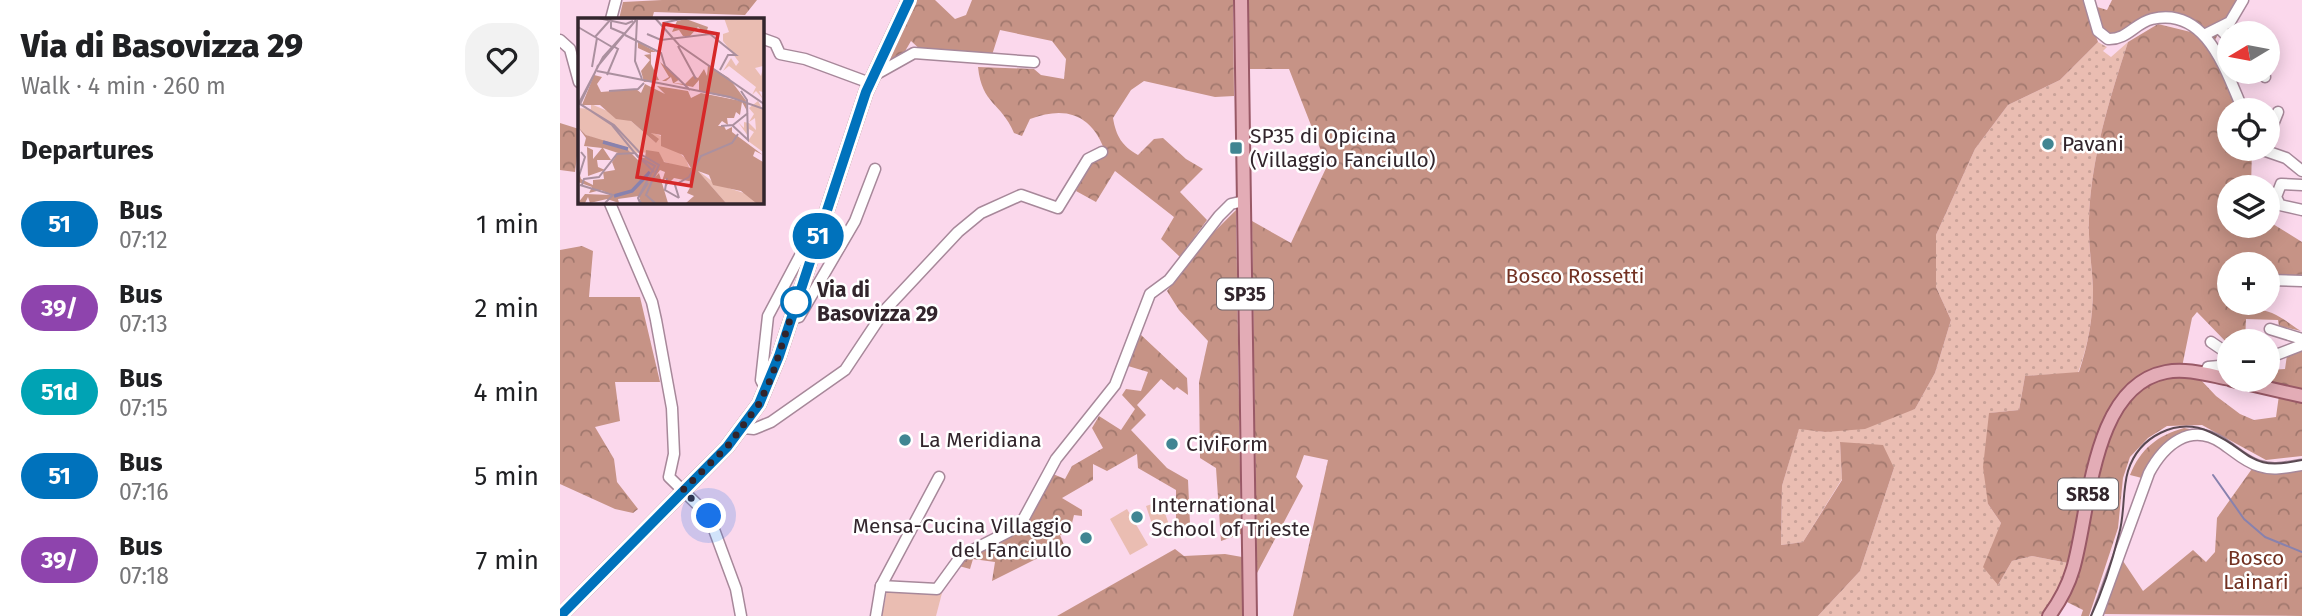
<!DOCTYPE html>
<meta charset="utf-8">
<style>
:root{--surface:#fff;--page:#f2f2f2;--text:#202124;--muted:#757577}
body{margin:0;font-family:"Fira Sans",sans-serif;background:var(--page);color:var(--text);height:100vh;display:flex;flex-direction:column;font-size:26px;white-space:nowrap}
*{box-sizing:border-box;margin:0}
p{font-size:23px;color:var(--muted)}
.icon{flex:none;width:38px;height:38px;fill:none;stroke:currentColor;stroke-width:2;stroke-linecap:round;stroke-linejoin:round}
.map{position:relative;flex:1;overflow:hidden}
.drawer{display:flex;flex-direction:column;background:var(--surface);width:560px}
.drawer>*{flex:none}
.badge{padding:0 14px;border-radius:23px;font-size:24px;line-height:46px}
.needle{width:46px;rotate:260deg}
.controls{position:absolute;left:1657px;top:21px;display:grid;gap:14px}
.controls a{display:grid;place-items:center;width:63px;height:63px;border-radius:50%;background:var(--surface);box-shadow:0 4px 18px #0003;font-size:35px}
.you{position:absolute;width:35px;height:35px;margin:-18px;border:5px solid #fff;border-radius:50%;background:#1a73e8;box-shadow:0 0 0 10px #1a73e833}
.map>.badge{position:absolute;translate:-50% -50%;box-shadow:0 0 0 4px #fff}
h2{padding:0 21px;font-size:26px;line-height:63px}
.round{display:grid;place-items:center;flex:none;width:74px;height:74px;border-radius:28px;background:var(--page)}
.summary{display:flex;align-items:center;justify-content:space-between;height:119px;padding:0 21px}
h1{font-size:33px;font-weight:800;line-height:52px}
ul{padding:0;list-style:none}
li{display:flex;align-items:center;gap:21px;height:84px;padding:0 21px}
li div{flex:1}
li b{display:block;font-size:26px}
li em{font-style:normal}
li .badge{min-width:77px;font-weight:700;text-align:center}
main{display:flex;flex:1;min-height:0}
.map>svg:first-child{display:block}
.grass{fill:url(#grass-dots)}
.forest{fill:url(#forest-crowns)}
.garden{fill:#eabdb2}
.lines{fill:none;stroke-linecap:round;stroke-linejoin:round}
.stream{stroke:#8882ae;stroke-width:2}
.minor-casing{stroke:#a7889a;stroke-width:13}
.major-casing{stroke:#995966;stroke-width:16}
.minor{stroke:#fff;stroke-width:10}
.major{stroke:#e3acb6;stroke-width:12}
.tram{stroke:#5a4952;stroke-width:2}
.line-casing{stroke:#fff;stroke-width:16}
.line{stroke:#0072bc;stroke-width:10}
.walk{stroke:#32252c;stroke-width:7;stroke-dasharray:0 12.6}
.poi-dot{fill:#408592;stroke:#fff;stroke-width:2.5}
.stop-dot{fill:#fff;stroke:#0072bc;stroke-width:3.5}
.labels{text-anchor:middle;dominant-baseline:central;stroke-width:5;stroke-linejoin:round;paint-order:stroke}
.shield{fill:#fff;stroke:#70666b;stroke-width:2}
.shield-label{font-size:19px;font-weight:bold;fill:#32252c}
.poi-label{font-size:21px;fill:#32252c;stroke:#fff;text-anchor:start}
.park-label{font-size:21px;fill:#723122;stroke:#fff}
.stop-label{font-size:21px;font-weight:bold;fill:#32252c;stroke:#fff;text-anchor:start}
.inset-river{fill:none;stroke:#8882ae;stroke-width:3.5}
.inset-road{fill:none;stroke:#ab909f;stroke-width:2}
.view{fill:#d62828;fill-opacity:0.15;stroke:#d62828;stroke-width:3.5}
.inset-edge{fill:none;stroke:#32252c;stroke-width:3.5}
</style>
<main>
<section class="drawer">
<div class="summary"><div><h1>Via di Basovizza 29</h1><p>Walk · 4 min · 260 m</p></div><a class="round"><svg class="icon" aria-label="heart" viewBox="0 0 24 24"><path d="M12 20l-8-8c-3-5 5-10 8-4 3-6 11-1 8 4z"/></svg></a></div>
<h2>Departures</h2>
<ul>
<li><span class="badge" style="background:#0072bc;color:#fff">51</span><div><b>Bus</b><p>07:12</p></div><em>1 min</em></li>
<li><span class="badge" style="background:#8e44ad;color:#fff">39/</span><div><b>Bus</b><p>07:13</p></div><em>2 min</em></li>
<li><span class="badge" style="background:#00a3b4;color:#fff">51d</span><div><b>Bus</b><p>07:15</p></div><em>4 min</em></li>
<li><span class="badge" style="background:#0072bc;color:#fff">51</span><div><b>Bus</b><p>07:16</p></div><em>5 min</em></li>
<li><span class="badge" style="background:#8e44ad;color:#fff">39/</span><div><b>Bus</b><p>07:18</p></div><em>7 min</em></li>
</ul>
</section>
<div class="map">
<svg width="1742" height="616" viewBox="0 0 1742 616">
<defs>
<pattern id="grass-dots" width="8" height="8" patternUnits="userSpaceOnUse" patternTransform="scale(1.75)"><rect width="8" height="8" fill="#eabdb2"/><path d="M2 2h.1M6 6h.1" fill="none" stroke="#c9a299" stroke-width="1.8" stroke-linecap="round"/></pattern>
<pattern id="forest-crowns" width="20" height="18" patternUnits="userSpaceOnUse" patternTransform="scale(1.75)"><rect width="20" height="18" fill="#c69386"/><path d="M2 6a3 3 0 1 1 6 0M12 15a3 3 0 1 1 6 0" fill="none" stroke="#a1786e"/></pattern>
</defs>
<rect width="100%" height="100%" fill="#fbd8ec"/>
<path class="grass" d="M1538 42 1547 47 1543 51 1551 57 1568 42C1549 100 1531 159 1529 219 1528 242 1532 266 1533 289 1533 318 1528 345 1518 373L1465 376 1459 410 1430 413 1428 504 1441 523 1434 544 1438 585 1452 561 1472 556 1508 563 1498 591 1482 616H1258L1300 571 1334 468 1280 442 1282 479 1243 542 1221 545 1222 486 1239 428 1265 432 1355 409 1375 373 1391 320 1376 287V235L1415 149 1448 105 1500 80Z"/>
<g class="forest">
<polygon points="102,0 197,0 185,15 94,12 92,19 59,19 63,2"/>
<path d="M355 0H375L395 19 406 15 412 0H673L674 96 655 97 584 81 571 90 553 118C556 136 562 146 578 155L594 139 603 138 626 159 643 169 620 192 647 220 620 257 601 239 614 217 555 171 536 202 516 191 531 161 546 154C533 115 507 105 470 119L462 136 454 133C441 102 422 105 418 67L474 69 481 75 504 79 506 59 492 41 440 30 432 55 363 52 351 41 344 53 322 66Z"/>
<polygon points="687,0 1524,0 1538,42 1500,80 1448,105 1415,149 1376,235 1376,287 1391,320 1375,373 1355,409 1305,429 1265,432 1239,429 1222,486 1221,545 1243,542 1282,480 1280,442 1323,445 1334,468 1300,571 1258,616 733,616 768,460 744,455 736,477 743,486 697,573 692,221 731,243 767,166 729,69 688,69"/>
<path d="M1552 0H1676L1655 40C1620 2 1589 28 1548 35L1540 29 1534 6 1547 10Z"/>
<path d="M1598 24 1639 34 1648 44 1680 110H1670V149H1692L1691 187H1670V226H1708V221L1742 242V278L1708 275V264H1670V303H1686L1691 309C1715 310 1722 319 1741 331L1719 326 1718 320 1686 319 1685 341H1670L1669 345 1637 312 1632 318 1622 367 1589 372 1562 393 1518 521 1508 563 1472 556 1452 561 1438 585 1423 567 1441 523 1428 504 1423 467 1429 413 1459 410 1465 376 1519 372C1528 345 1533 318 1533 289 1532 266 1528 242 1529 219 1531 159 1549 100 1568 42Z"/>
<polygon points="0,123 19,129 19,156 17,156 15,172 0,170"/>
<polygon points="676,210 681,534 661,541 656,468 640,458 639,382 648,341 619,310 607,291 639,247"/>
<polygon points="22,246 33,251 29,297 80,297 100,382 55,382 60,421 35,427 54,459 57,482 78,509 73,513 55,509 0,484 0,250"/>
<polygon points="580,334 627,378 628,395 617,387 614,390 601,379 577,405 586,415 571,430 607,468 628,480 630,524 616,533 616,490 578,468 577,454 547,471 533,464 533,480 502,498 522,510 522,516 514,515 510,531 500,535 504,545 432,581 435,562 413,559 410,569 399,566 408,557 466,523 493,474 505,479 512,466 543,448 532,428 539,416 561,430 575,409 562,395 566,389 581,391 588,372 568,366"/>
<polygon points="1742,349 1742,390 1692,380 1708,380 1708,370 1725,369 1727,355"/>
<path d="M1623 375 1640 379 1656 396 1680 414 1694 420 1716 417 1719 395 1742 401V456L1706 460 1642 425 1607 426 1588 438 1570 457 1563 478 1558 528 1529 616H1521L1523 610 1507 602C1532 537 1527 427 1587 384 1596 377 1611 377 1623 375Z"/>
<path d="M1624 428 1641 431C1608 441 1598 447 1582 478L1570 475C1580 449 1598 435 1624 428Z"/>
<polygon points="1694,466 1742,468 1742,616 1544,614 1563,561 1583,591 1633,550 1646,562 1655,552 1657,518"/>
<polygon points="615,549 624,556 665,554 682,557 683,616 497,616"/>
</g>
<g class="garden">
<polygon points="601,501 610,528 595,533 586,506"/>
<polygon points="567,509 588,545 570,555 550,519"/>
<polygon points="327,591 382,593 376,616 322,616"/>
</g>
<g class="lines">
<polyline class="stream" points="1653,475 1684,519 1705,537 1742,552"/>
<g class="minor-casing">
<g id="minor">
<path d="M1529 0 1538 31 1548 39C1567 40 1575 23 1592 19 1647 6 1666 72 1683 110"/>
<polyline points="51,19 56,0"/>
<polyline points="1659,28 1670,39"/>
<polyline points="1646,34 1670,22 1683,0"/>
<polyline points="201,38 215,43 220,54 245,59 310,83"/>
<polyline points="0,40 10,49 19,82"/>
<polyline points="1700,72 1705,77"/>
<polyline points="313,76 354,53 474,62"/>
<polyline points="1708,137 1718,112"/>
<polyline points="1700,149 1726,158 1742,171"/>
<polyline points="1742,185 1721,184 1716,197 1720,205 1742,210"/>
<polyline points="49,201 92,302 96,320 112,408 114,454 109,477 149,516 176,589 181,616"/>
<polyline points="1708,280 1742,281"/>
<polyline points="231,319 239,317 295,221 315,169"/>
<polyline points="1710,329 1742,339"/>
<polyline points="1651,342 1670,355"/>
<polyline points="1708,358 1742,345"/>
<polyline points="1645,374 1648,367 1670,365"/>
<polyline points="206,390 201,380 208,316 251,235 260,232"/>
<polyline points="183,428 194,429 211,422 285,370 325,310 398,232 421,213 461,195 498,208 528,159 542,152"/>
<polyline points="321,586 379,477"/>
<polyline points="316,616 321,586 377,589 401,556 448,532 463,520 496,459 555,385 590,294 609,280 659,216 671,204 684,201"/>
<path d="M1537 616 1589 473C1604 445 1630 422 1662 443 1674 451 1685 462 1699 466 1714 471 1727 467 1742 465"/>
</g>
</g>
<g class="major-casing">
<g id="major">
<polyline points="681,0 690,616"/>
<polyline points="1672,380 1742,396"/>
<polyline points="0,616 167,447 199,404 219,356 306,92 349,0"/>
<path d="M1489 616C1500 601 1508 586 1513 569 1530 511 1531 386 1606 372 1627 368 1649 375 1670 379"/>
</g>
</g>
<use href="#minor" class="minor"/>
<use href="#major" class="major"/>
<path class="tram" d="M1531 616C1543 590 1552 562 1559 534 1565 514 1562 491 1568 471 1579 436 1617 417 1650 432 1693 451 1687 472 1742 460"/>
</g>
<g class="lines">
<g class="line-casing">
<polyline id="line" points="0,616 167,447 199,404 219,356 306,92 349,0"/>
</g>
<use href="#line" class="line"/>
<polyline class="walk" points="149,516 123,490 167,447 199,404 212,376 237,298 236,302"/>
</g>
<g class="poi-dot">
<circle cx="1488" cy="144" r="7"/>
<rect x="669" y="141" width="14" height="14" rx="3.5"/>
<circle cx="345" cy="440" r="7"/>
<circle cx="612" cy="444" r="7"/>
<circle cx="577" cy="517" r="7"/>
<circle cx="526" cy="538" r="7"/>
</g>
<circle class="stop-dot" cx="236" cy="302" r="14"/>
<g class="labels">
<g class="shield">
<rect x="657" y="278.5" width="56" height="31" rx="5"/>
<rect x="1498" y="478.5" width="60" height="31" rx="5"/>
</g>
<g class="shield-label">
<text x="685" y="294">SP35</text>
<text x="1528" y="494">SR58</text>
</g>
<g class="poi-label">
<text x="690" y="136">SP35 di Opicina<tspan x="690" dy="24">(Villaggio Fanciullo)</tspan></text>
<text x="1502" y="144">Pavani</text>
<text x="359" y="440">La Meridiana</text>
<text x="626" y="444">CiviForm</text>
<text x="591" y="505">International<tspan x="591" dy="24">School of Trieste</tspan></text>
<text x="512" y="526" text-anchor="end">Mensa-Cucina Villaggio<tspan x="512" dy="24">del Fanciullo</tspan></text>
</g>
<g class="park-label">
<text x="1015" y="276">Bosco Rossetti</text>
<text x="1696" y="558">Bosco<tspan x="1696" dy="24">Lainari</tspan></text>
</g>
<g class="stop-label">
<text x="257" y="290">Via di<tspan x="257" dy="24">Basovizza 29</tspan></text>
</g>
</g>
<g transform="translate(18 18)">
<rect width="186" height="186" fill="#fbd8ec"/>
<path d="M146 0H185V48L177 50 183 58 185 50V74L181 73 185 81 178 73 174 77 178 69 151 48 145 53 153 40 158 48 161 44 145 23V16L151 14ZM180 83 185 92V134L170 123 176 114 171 111 170 118 160 104 166 110V104L171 105 178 112 177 100 171 104 176 96 171 90ZM13 86 53 103 78 125 73 114 83 118 108 141 112 152 84 143 81 134 54 135 8 117 0 109V90L13 91ZM119 152 138 166 172 177 178 185H148Z" fill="#eabdb2"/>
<path d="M108 1 130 9 128 16 120 9 112 18H105L101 12 94 14 99 3ZM60 24 78 34H73V46L81 62 66 64 63 53 72 42 66 37 73 36 60 30ZM82 44 102 61 96 65 107 66 115 58 120 60 126 51 129 58 130 47 151 60 169 84 121 73V62L115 69 95 65 93 59 88 63H84L91 59ZM16 57 24 59 19 66 23 74 58 71 63 75 67 66 87 76 79 68 110 73 113 80 123 75 168 84 169 93 164 84 162 97 158 94 156 100H149L150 107 144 103 140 108H146L148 112 154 109V114L185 137 177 133 175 138 185 144V185H178L163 173 135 167 131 157 120 153 148 185H158H108L116 178 109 175 115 164 96 160 87 169 89 160 84 163 87 154 82 152 77 159 81 155 90 185H63L61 178 40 181 41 185 29 181 12 185 10 179 7 185H0L7 176 33 177 23 172 11 175 14 169 0 164V150L3 161 15 167V162L26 161 25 154 37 152 34 144 40 135 25 130 33 142H19L20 149 27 152 10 158 9 129 15 132V141L24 130 6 128 8 120 0 109 8 117 47 129 61 143H66L61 139 67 140 68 132 81 134 86 144 113 150 105 137 83 128V117L73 115 81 121 78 125 53 103 38 101 22 87H4Z" fill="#c69386"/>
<path class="inset-river" d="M25 124 50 131M36 178 54 173 72 154"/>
<path class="inset-road" d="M20 0 48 6 55 3M77 0 101 27 186 86M59 2 57 43 64 61M33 4V10L47 16M85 5 107 0M0 9 34 29M46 16 25 39 1 85 34 107 60 139 77 148 60 180 63 185M69 16 83 22 132 16 158 37H150L142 52M47 17 83 35 87 48 112 72M17 19 33 1M100 28 118 61M20 48 2 86 36 107 64 137 81 147 68 177 77 185M14 49 19 20M19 49 58 2M19 53 152 79 186 91M29 57 40 31 35 28M31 73 60 71 66 65M154 107 170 122 169 82 163 73M143 108 155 107 170 95M57 135 76 154M111 159 123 138 154 125 160 116M89 160 87 172 101 180M0 161 7 139 3 134M2 167 35 177 27 185M4 167 6 161 21 159 39 136 57 135M101 180 97 167 111 159M62 185 60 180 70 165"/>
<path class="view" d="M86 6 140 16 113 168 59 159Z"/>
<rect width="186" height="186" class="inset-edge"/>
</g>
</svg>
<div class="controls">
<a><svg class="needle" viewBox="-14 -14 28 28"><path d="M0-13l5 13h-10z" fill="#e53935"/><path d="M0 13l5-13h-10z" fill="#757577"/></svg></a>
<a><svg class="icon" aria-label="locate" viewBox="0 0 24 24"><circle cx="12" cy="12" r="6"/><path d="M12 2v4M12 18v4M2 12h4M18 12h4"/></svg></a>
<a><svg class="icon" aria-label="layers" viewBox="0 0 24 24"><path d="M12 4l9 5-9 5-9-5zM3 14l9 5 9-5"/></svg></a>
<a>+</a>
<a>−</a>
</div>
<div class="you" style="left:149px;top:516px"></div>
<b class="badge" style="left:258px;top:236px;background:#0072bc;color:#fff">51</b>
</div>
</main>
